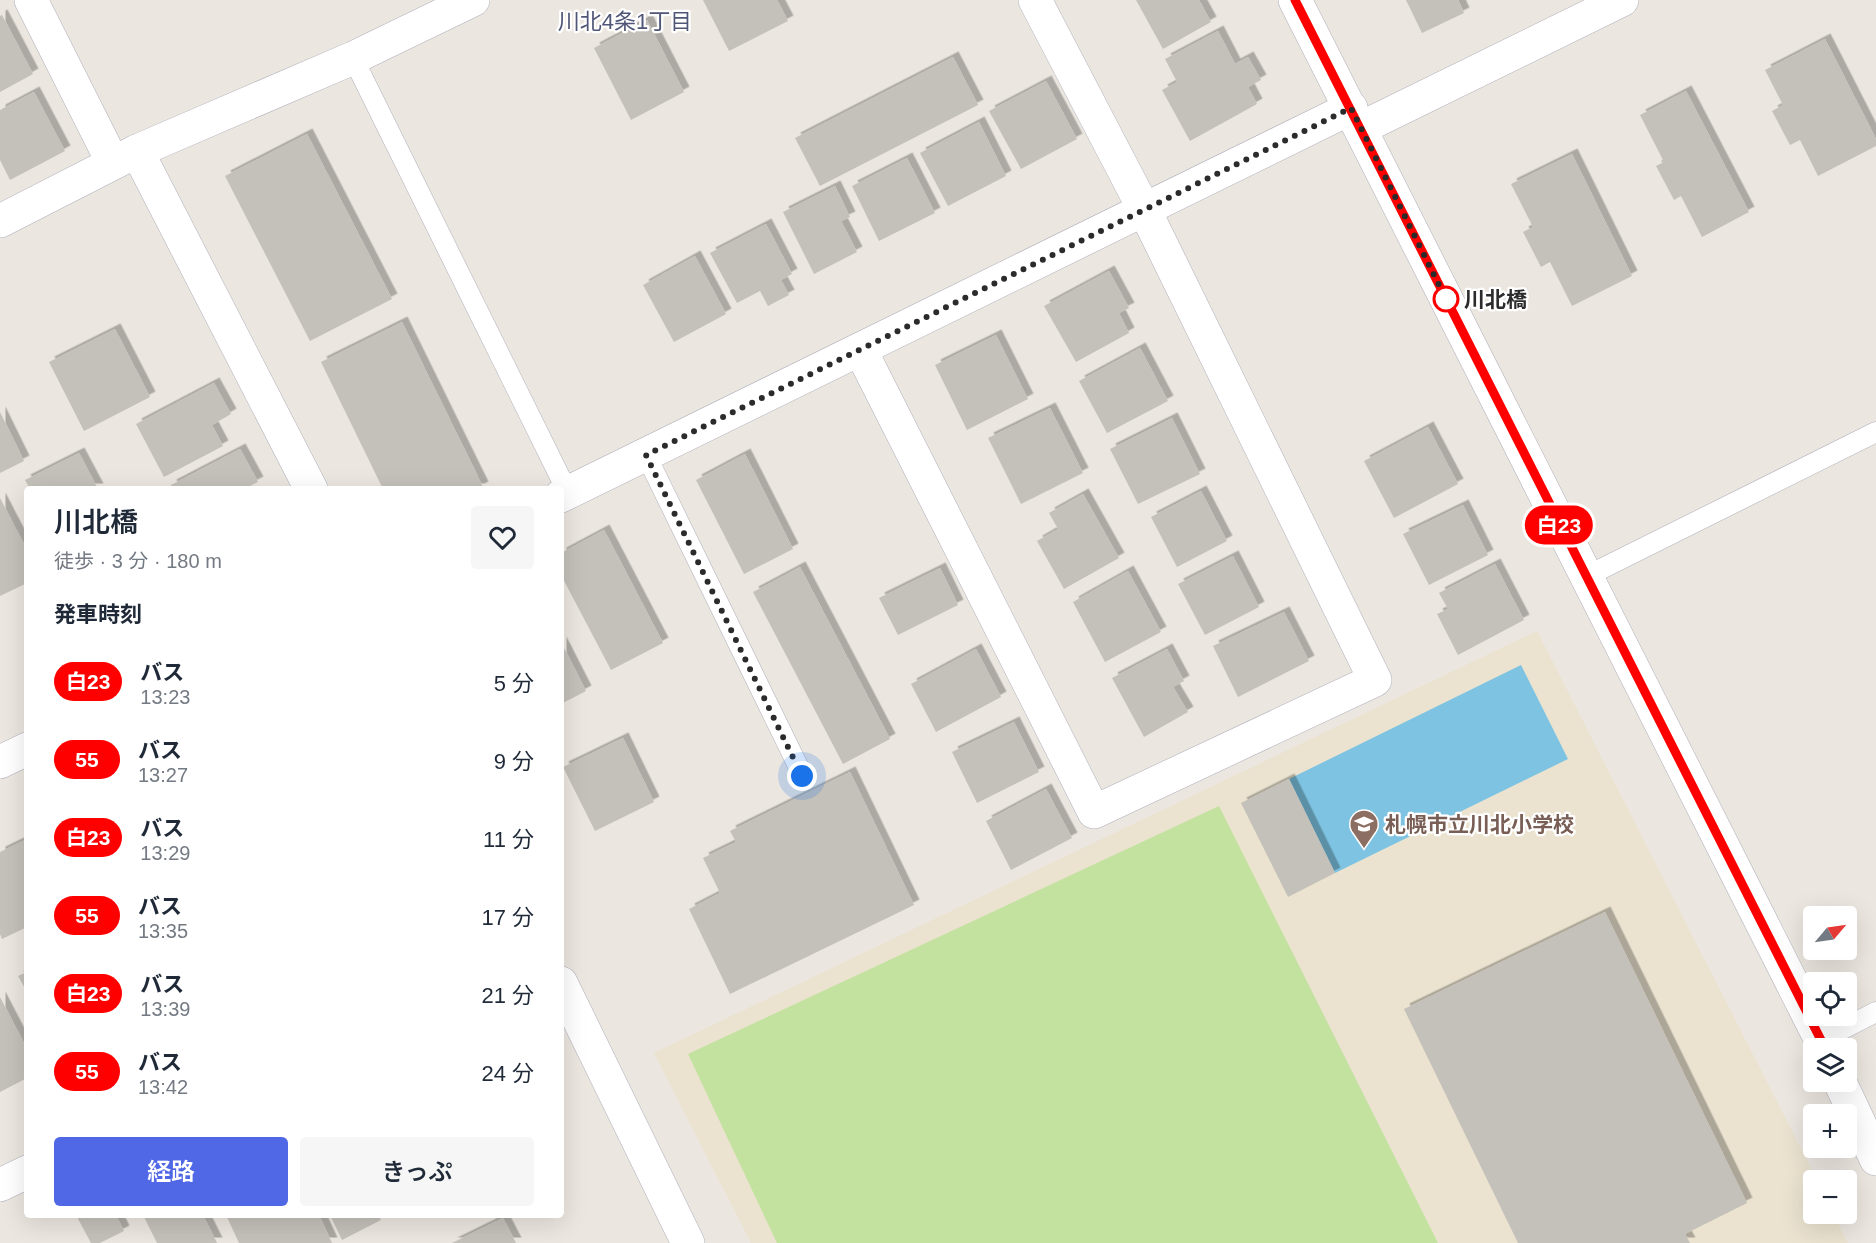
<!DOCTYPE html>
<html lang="ja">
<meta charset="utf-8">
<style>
:root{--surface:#fff;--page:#f6f6f7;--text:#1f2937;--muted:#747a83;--accent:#5168e6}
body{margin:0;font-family:Helvetica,"Noto Sans JP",sans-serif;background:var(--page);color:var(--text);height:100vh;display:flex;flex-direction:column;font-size:22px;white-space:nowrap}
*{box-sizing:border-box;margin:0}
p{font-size:20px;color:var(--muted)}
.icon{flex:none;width:33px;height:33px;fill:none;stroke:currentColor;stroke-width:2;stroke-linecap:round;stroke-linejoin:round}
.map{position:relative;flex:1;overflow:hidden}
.details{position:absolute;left:24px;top:486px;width:540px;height:732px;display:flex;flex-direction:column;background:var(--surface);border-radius:6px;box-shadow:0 6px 24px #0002}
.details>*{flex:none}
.badge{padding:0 12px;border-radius:20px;font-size:21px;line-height:39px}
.needle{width:39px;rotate:61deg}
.controls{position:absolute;left:1803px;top:906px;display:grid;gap:12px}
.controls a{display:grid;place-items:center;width:54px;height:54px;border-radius:6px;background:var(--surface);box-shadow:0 6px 24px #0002;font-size:30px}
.you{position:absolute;width:30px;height:30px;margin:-15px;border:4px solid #fff;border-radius:50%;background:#1a73e8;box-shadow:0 0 0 9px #1a73e833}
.map>.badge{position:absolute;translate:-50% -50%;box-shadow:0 0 0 3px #fff}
h2{padding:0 30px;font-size:22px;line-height:54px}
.round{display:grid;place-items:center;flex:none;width:63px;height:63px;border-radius:6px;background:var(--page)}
.head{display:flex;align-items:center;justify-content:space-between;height:102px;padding:0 30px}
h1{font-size:28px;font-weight:600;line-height:45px}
.action{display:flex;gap:12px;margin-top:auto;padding:12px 30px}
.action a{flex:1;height:69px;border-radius:6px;background:var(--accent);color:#fff;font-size:24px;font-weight:600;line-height:69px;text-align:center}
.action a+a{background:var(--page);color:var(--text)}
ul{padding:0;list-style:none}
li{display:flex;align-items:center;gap:18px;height:78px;padding:0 30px}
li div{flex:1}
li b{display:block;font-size:22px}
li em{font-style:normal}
li .badge{min-width:66px;font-weight:700;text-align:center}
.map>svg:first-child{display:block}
.education{fill:#ebe3d0}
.pitch{fill:#c3e29f}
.water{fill:#7ec4e2}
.building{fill:#c4c0ba;filter:url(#shadow)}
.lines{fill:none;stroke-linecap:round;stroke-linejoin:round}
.lane-casing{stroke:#afb0ba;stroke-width:21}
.street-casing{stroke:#afb0ba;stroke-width:34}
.secondary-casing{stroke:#afb0ba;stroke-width:34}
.lane{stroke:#fff;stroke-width:20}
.street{stroke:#fff;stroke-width:33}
.secondary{stroke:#fff;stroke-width:33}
.line-casing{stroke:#fff;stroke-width:14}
.line{stroke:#f00;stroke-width:9}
.walk{stroke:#2b2b2b;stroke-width:6;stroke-dasharray:0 10.8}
.stop-dot{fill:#fff;stroke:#f00;stroke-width:3}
.labels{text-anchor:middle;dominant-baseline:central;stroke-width:4.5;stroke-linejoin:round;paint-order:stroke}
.stop-label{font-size:21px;font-weight:bold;fill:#2b2b2b;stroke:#fff;text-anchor:start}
.education-label{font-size:21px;font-weight:bold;fill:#785e54;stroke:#fff;text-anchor:start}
.neighbourhood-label{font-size:22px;fill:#505677;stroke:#fff}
</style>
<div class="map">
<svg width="1876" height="1243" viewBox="0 0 1876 1243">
<defs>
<filter id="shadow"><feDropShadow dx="5.5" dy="-5.5" stdDeviation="0" flood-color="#0004"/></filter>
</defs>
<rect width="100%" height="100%" fill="#ebe6df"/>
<polygon class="education" points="1537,631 1817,1180 1814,1180 1814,1214 1833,1214 1848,1243 751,1243 654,1053"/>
<polygon class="pitch" points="1219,806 1438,1243 777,1243 688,1054"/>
<polygon class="water" points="1521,665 1568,759 1335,873 1289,779"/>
<g class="building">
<polygon points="703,0 777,0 788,21 729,51"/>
<polygon points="1136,0 1199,0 1211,22 1163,49"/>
<polygon points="1406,0 1458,0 1464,13 1422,33"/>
<polygon points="2,15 33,74 0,92 0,16"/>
<polygon points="647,20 684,92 631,120 594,48"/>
<polygon points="1218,31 1235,64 1248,57 1261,80 1248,87 1257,104 1190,141 1162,90 1177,82 1165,59"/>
<polygon points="1825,39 1876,139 1876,146 1818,176 1800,140 1790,145 1772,111 1783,105 1765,70"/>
<polygon points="953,57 978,105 820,186 795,138"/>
<polygon points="1046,81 1077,139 1021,169 989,111"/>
<polygon points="1686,91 1749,212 1702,237 1681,196 1674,200 1656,166 1664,162 1640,115"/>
<polygon points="34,92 65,151 10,180 0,160 0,110"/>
<polygon points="979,122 1006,176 948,206 920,153"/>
<polygon points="307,134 392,299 310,341 225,176"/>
<polygon points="1572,154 1632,276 1572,306 1550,262 1541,267 1523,232 1533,227 1511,184"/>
<polygon points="907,158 935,213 879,241 852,186"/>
<polygon points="835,186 850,217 841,221 857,252 814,274 783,212"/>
<polygon points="766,224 792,274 781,280 789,295 768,306 760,291 737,303 710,253"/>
<polygon points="695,256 726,314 674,342 643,285"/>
<polygon points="1109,271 1129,308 1119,313 1129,333 1076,362 1044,306"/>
<polygon points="402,322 483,487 479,489 383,489 321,362"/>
<polygon points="115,329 150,397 84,431 49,362"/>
<polygon points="996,335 1028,399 967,430 935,365"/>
<polygon points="1140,348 1168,401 1107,433 1079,381"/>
<polygon points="214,383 231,414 212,425 223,446 164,477 136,424"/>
<polygon points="1050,408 1083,473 1021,504 988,438"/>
<polygon points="0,412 24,461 0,473"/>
<polygon points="1172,418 1200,474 1138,504 1110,449"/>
<polygon points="1428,427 1458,484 1394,518 1364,461"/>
<polygon points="240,449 258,482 244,489 173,489 171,485"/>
<polygon points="79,453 98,489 30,489 25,480"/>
<polygon points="745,454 793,549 744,574 696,480"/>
<polygon points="1201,491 1227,541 1177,567 1151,517"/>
<polygon points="1083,494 1119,558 1064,589 1037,541 1058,529 1049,513"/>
<polygon points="0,498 27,550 27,583 0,596"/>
<polygon points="1463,505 1488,555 1429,585 1403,534"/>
<polygon points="604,530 663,643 611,670 561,575 561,553"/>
<polygon points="1233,556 1259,607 1205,635 1178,584"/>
<polygon points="1495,564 1524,620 1458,655 1437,614 1448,609 1439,593"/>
<polygon points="800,567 890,739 843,764 753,592"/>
<polygon points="940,568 958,605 898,635 879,598"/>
<polygon points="1128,571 1161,632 1105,662 1073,602"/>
<polygon points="1284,612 1309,661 1238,697 1213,646"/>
<polygon points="561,642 586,691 561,704"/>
<polygon points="976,649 1001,697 936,732 911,684"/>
<polygon points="1167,649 1184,681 1173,687 1188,712 1144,737 1112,678"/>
<polygon points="1014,722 1039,772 977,803 952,752"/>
<polygon points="623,738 654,802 595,831 563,767"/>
<polygon points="850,772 914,905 730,994 689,909 720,893 703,858 736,842 730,831"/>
<polygon points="1289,779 1335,873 1288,897 1241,803"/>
<polygon points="1046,789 1072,838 1011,870 986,821"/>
<polygon points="27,839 27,927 2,939 0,934 0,852"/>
<polygon points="1605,912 1747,1203 1685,1234 1690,1243 1518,1243 1404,1009"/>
<polygon points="27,972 27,992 18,976"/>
<polygon points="0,997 27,1049 27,1078 0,1092"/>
<polygon points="76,1215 116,1215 124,1231 100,1243 91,1243"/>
<polygon points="143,1215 203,1215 217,1243 157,1243"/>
<polygon points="226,1215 319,1215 332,1243 239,1243"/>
<polygon points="330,1215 378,1215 381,1220 342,1240"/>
<polygon points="503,1218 516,1243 452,1243"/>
</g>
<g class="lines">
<g class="lane-casing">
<g id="lane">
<polyline points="353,58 568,493"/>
<polyline points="646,455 803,776"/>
<polyline points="1585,577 1876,432"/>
<polyline points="1821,1040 1876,1012"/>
</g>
</g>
<g class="street-casing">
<g id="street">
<polyline points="31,0 113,163"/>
<polyline points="1361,128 1622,0"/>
<polyline points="137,151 311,489"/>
<polyline points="0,221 137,151 353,58 473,0"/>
<polyline points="861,351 1094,812 1375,680 1144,209 1035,0"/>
<polyline points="561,496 1351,108"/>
<polyline points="0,762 27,749"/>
<polyline points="561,983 688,1243"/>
<polyline points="0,1185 27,1172"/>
</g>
</g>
<g class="secondary-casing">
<g id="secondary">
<polyline points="1295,0 1825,1048"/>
<polyline points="1840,1082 1876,1159"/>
</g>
</g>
<use href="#lane" class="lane"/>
<use href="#street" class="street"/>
<use href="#secondary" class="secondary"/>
</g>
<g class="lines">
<g class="line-casing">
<polyline id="line" points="1295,0 1825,1048"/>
</g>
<use href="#line" class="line"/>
<polyline class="walk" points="802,776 646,455 1351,108 1446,299"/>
</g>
<defs>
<g id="school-pin" transform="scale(1.5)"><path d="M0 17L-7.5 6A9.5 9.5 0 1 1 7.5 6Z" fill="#8d6e63" stroke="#fff"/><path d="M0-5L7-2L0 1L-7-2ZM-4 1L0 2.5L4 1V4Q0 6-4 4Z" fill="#fff"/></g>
</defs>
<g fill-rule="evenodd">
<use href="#school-pin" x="1364" y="824"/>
</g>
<circle class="stop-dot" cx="1446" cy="299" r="12"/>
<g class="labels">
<g class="stop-label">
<text x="1464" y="299">川北橋</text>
</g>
<g class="education-label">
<text x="1385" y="824">札幌市立川北小学校</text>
</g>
<g class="neighbourhood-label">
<text x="625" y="21">川北4条1丁目</text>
</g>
</g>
</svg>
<div class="controls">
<a><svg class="needle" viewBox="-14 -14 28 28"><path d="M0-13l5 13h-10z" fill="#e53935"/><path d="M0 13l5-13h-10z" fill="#747a83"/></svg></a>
<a><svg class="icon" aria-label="locate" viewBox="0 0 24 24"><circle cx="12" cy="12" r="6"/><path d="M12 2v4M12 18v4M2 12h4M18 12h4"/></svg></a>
<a><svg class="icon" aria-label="layers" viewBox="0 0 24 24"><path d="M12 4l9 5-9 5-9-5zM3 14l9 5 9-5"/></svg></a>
<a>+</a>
<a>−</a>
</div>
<div class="you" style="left:802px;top:776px"></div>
<b class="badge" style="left:1559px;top:525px;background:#f00;color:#fff">白23</b>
<section class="details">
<div class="head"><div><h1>川北橋</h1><p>徒歩 · 3 分 · 180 m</p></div><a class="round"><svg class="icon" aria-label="heart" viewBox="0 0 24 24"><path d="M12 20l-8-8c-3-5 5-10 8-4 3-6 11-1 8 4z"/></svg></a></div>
<h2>発車時刻</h2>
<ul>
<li><span class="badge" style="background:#f00;color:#fff">白23</span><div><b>バス</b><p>13:23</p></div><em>5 分</em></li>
<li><span class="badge" style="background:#f00;color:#fff">55</span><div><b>バス</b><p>13:27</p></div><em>9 分</em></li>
<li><span class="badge" style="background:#f00;color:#fff">白23</span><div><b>バス</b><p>13:29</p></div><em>11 分</em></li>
<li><span class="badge" style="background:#f00;color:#fff">55</span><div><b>バス</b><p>13:35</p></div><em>17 分</em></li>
<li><span class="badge" style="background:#f00;color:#fff">白23</span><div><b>バス</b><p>13:39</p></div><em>21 分</em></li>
<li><span class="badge" style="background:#f00;color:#fff">55</span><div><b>バス</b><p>13:42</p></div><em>24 分</em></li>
</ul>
<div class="action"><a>経路</a><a>きっぷ</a></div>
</section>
</div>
